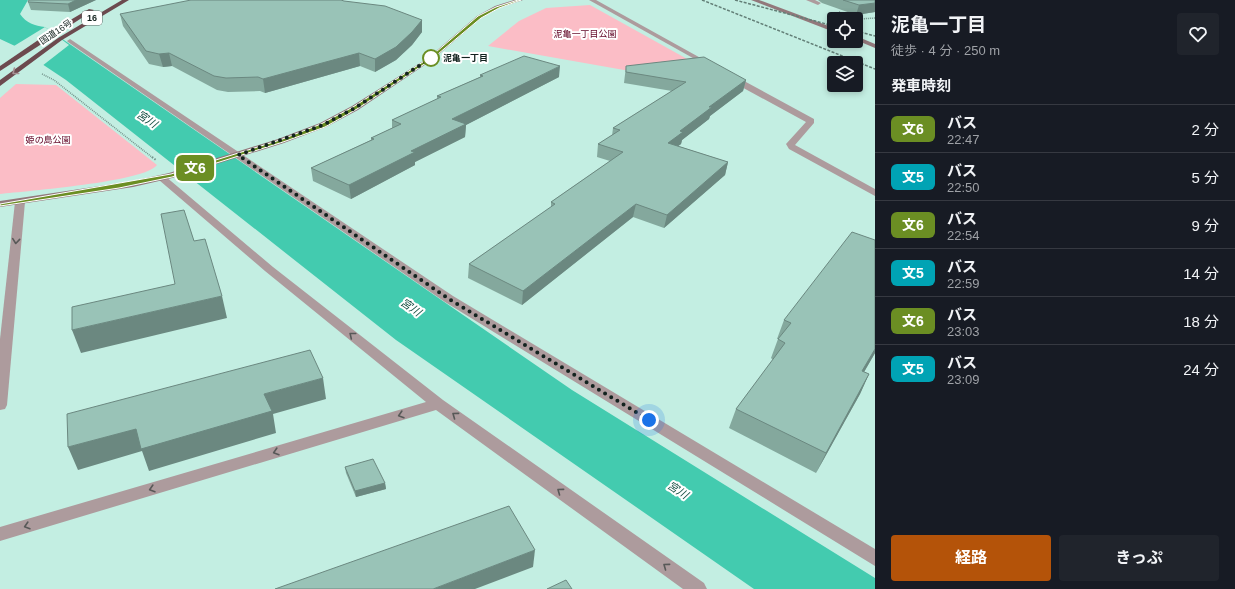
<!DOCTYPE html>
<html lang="ja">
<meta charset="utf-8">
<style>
:root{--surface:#171b24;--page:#20242c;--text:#f1f3f6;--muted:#9ea1a6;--line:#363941;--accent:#b45309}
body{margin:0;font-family:Arial,"Noto Sans JP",sans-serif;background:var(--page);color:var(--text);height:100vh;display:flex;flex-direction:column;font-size:15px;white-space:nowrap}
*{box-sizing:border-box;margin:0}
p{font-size:13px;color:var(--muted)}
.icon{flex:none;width:22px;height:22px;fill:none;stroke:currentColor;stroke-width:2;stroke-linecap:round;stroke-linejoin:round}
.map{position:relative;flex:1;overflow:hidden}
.details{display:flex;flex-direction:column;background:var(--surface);width:360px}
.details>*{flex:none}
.badge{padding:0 8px;border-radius:6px;font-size:14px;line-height:26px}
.buttons{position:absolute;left:827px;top:12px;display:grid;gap:8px}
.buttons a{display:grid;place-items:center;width:36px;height:36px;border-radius:4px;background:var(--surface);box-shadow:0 2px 6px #0003;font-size:20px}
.you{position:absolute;width:20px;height:20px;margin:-10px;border:3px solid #fff;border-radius:50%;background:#1a73e8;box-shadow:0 0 0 6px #1a73e833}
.map>.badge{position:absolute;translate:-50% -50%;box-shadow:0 0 0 2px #fff}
h2{padding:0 16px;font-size:15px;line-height:36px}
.round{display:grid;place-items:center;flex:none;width:42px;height:42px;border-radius:4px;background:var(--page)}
.headline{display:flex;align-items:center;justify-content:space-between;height:68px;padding:0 16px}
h1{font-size:19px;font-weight:700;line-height:30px}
.action{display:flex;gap:8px;margin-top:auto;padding:8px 16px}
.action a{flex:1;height:46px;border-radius:4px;background:var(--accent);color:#fff;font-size:16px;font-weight:700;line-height:46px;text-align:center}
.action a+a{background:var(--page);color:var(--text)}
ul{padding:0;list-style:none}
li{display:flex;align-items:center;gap:12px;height:48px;padding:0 16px;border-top:1px solid var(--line)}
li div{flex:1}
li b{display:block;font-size:15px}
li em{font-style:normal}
li .badge{min-width:44px;font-weight:700;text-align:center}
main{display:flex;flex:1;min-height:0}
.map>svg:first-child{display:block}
.green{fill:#fbbdc6}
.water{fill:#43cbaf}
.pier{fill:#c3eee2}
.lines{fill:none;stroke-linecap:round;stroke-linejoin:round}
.path-far1{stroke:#74938b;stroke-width:1.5;stroke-dasharray:1 1;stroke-linecap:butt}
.path{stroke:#74938b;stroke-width:2;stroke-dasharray:1.5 1.5;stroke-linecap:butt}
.lane{fill:#ad9b9d;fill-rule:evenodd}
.street{fill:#ad9b9d;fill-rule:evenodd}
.secondary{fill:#92787b;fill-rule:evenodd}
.highway{fill:#6c4a4f;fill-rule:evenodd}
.rail{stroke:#627e76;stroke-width:1.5;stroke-dasharray:3 1.5;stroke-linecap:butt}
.wall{fill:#84a89d}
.shaded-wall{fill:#6b8880}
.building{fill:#99c3b7;stroke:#6b8880}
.oneway{stroke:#a79295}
.oneway2{stroke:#585958}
.line{fill:#6b8e23;stroke:#fff}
.walk{stroke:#13231f;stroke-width:4;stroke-dasharray:0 7.2}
.stop-dot{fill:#fff;stroke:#6b8e23;stroke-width:2}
.labels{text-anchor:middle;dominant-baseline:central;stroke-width:4;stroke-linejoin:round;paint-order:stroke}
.shield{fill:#fff;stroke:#5a6562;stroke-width:1}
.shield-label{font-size:9px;font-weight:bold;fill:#13231f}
.far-street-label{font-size:9px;fill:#13231f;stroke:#fff}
.far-park-label{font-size:9px;fill:#600324;stroke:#fff}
.far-stop-label{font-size:9px;font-weight:bold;fill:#13231f;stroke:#fff;text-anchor:start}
.water-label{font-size:11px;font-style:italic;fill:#185044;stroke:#fff}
</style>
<main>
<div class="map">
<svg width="875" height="589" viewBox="0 0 875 589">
<rect width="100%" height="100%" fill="#c3eee2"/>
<g class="green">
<polygon points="590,5 698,65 641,73 488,46 519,21 546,8"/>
<path d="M16 84 56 85 157 165C145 182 26 191 0 194V98Z"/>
</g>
<path class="water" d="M0 0H28L20 14C26 23 35 26 45 27L572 390 875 578V589H754L396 340 66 80 15 46 0 39Z"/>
<polygon class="pier" points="45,27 69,45 42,66 14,46"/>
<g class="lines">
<g class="path-far1">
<polyline points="839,12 860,19 875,18"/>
<polyline points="42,74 54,80 153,158"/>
</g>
<polyline class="path" points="152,157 156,160"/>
<g class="lane">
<polygon points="589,0 596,0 715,66 709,67"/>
<polygon points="806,0 815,0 821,3 818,5"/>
<polygon points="727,75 733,75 814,119 814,123 795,145 875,189 875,196 789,149 786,144 806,122 727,79"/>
<polygon points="162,175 165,176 273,267 443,400 704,583 707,589 683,589 436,410 0,541 0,527 426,402 265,271 159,180 159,176"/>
<polygon points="20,199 25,202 7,405 5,409 0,410 0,339 15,202"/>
</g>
<polygon class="street" points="70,39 453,296 875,549 875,566 445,302 68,42 67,41"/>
<g class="secondary">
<polygon points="514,0 523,0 499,8 481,18 432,60 358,110 326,127 284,143 172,178 133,187 0,207 0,201 133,181 169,173 278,139 320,123 352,106 428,58 477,16 495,6"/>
<polygon points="751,0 759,0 834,28 834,32"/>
<polygon points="856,36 875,44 875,48 856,40"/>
</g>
<g class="highway">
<polygon points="122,0 129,0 62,40 0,86 0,80 58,38"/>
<polygon points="89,9 94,10 0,71 0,66 50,32"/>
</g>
<g class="rail">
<polyline points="702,0 875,69"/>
<polyline points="735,0 834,26"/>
<polyline points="856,31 875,36"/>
</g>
</g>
<g class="wall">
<polygon points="96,0 70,12 31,10 28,2"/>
<polygon points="818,0 875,0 875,12 856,15 822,3"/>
<polygon points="120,14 422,32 412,45 396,60 375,72 360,66 265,93 260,91 228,92 217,90 172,66 163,67 149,64 123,26"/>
<polygon points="626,66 746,80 743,91 710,116 709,119 682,140 681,144 678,146 728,162 725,175 664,228 633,217 522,305 468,278 469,264 551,207 551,202 610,161 597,157 598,144 612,136 613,128 672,91 624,83"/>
<polygon points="480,75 559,77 466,125 465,137 415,162 415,165 351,199 313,181 311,168 371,140 371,138 392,128 392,120 437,99 437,96 480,77"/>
<polygon points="875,240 875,353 864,372 869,374 860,394 816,473 729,428 736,409 773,360 771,358 778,339 777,339 784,320"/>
<polygon points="345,467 385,483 386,489 356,497 346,473"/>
</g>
<g class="shaded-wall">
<polygon points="76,0 96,0 70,12 68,4"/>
<polygon points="875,3 875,12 856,15 859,5"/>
<polygon points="422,20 422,32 412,45 396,60 375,72 375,59"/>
<polygon points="169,53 172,66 163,67 159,54"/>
<polygon points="359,53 360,66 265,93 263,79"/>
<polygon points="560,66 559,77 466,125 465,137 415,162 415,165 351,199 349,185 411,151 452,119"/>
<polygon points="746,80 743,91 710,116 709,119 682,140 681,144 666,155 668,143 680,131 709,107"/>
<polygon points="728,162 725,175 664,228 667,215"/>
<polygon points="636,204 633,217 522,305 523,291"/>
<polygon points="222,296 227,318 81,353 72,330"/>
<polygon points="875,349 875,353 853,391 862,371"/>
<polygon points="869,374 860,394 816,473 826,453"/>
<polygon points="323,378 326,399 273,414 276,433 149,471 142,451 78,470 68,447"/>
<polygon points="385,483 386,489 356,497 355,491"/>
<polygon points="535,550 533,567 475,589 433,589"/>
</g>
<g class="building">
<polygon points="29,0 76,0 68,4 28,2"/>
<polygon points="191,0 341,0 344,1 385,6 422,20 412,32 396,47 375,59 359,53 263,79 258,77 226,78 214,76 169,53 159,54 146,51 120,14"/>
<polygon points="843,0 875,0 875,3 859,5"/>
<polygon points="524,56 560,66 452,119 466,124 411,151 415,152 349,185 311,168 374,139 371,138 401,124 392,120 441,97 437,96 483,76 480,75"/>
<polygon points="704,57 746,80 709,107 712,107 680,131 683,132 668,143 728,162 667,215 636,204 523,291 469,264 555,204 551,202 623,152 598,144 620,130 613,128 686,82 626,72 626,66"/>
<polygon points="184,210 194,241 205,239 222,296 72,330 72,307 175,284 161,214"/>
<polygon points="852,232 875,240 875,349 862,371 869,374 826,453 736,409 785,343 778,339 791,323 784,320"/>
<polygon points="310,350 323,378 264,394 272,411 141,449 136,429 68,447 67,414"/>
<polygon points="373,459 385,483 355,491 345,467"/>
<polygon points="509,506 535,550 433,589 275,589"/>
<polygon points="566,580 572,589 547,589"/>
</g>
<defs><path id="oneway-chevron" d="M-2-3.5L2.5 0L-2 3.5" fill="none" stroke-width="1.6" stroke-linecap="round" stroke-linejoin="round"/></defs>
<use class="oneway" href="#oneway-chevron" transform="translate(15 72) rotate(142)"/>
<g class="oneway2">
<use href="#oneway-chevron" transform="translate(16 241) rotate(96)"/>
<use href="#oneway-chevron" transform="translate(352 335) rotate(-141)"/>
<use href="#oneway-chevron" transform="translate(401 415) rotate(163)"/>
<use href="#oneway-chevron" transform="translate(455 415) rotate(-144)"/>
<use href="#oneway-chevron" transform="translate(276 452) rotate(163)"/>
<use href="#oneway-chevron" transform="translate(152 489) rotate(163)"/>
<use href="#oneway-chevron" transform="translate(560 491) rotate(-144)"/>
<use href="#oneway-chevron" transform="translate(27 526) rotate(163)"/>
<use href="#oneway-chevron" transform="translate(666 566) rotate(-144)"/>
</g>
<polygon class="line" points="518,0 521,0 499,8 481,18 432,59 357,109 325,127 283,142 172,177 119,188 0,206 0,204 171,174 280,140 321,124 353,107 429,58 478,16 496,7"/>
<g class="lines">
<polyline class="walk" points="431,58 355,108 323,125 238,155 449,299 649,420"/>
</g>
<circle class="stop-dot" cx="431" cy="58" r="8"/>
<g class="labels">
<rect class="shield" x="82" y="11" width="20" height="14" rx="3"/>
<g class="shield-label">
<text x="92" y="18">16</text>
</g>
<g class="far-street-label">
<text transform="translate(56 32) rotate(-34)">国道16号</text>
</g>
<g class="far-park-label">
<text x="585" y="34">泥亀一丁目公園</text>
<text x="48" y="140">姫の島公園</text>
</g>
<g class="far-stop-label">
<text x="443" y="58">泥亀一丁目</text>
</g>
<g class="water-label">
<text transform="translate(147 119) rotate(34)">宮川</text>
<text transform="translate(411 307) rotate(35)">宮川</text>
<text transform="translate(678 490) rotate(33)">宮川</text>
</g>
</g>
</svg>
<div class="buttons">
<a><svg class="icon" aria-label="locate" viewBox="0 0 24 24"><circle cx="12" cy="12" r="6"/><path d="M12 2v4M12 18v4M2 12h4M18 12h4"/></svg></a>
<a><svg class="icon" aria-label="layers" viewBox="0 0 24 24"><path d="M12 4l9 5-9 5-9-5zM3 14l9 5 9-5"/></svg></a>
</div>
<div class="you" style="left:649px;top:420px"></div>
<b class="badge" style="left:195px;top:168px;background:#6b8e23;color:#fff">文6</b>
</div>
<section class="details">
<div class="headline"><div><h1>泥亀一丁目</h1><p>徒歩 · 4 分 · 250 m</p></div><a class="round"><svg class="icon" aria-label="heart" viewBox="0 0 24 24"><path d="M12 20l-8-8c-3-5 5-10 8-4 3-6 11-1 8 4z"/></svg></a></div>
<h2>発車時刻</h2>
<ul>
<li><span class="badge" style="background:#6b8e23;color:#fff">文6</span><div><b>バス</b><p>22:47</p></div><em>2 分</em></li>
<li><span class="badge" style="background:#00a3b4;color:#fff">文5</span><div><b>バス</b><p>22:50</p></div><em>5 分</em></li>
<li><span class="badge" style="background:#6b8e23;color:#fff">文6</span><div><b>バス</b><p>22:54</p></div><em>9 分</em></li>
<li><span class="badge" style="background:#00a3b4;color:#fff">文5</span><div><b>バス</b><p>22:59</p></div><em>14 分</em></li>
<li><span class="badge" style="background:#6b8e23;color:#fff">文6</span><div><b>バス</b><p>23:03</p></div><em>18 分</em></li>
<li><span class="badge" style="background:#00a3b4;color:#fff">文5</span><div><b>バス</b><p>23:09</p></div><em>24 分</em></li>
</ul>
<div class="action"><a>経路</a><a>きっぷ</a></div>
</section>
</main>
